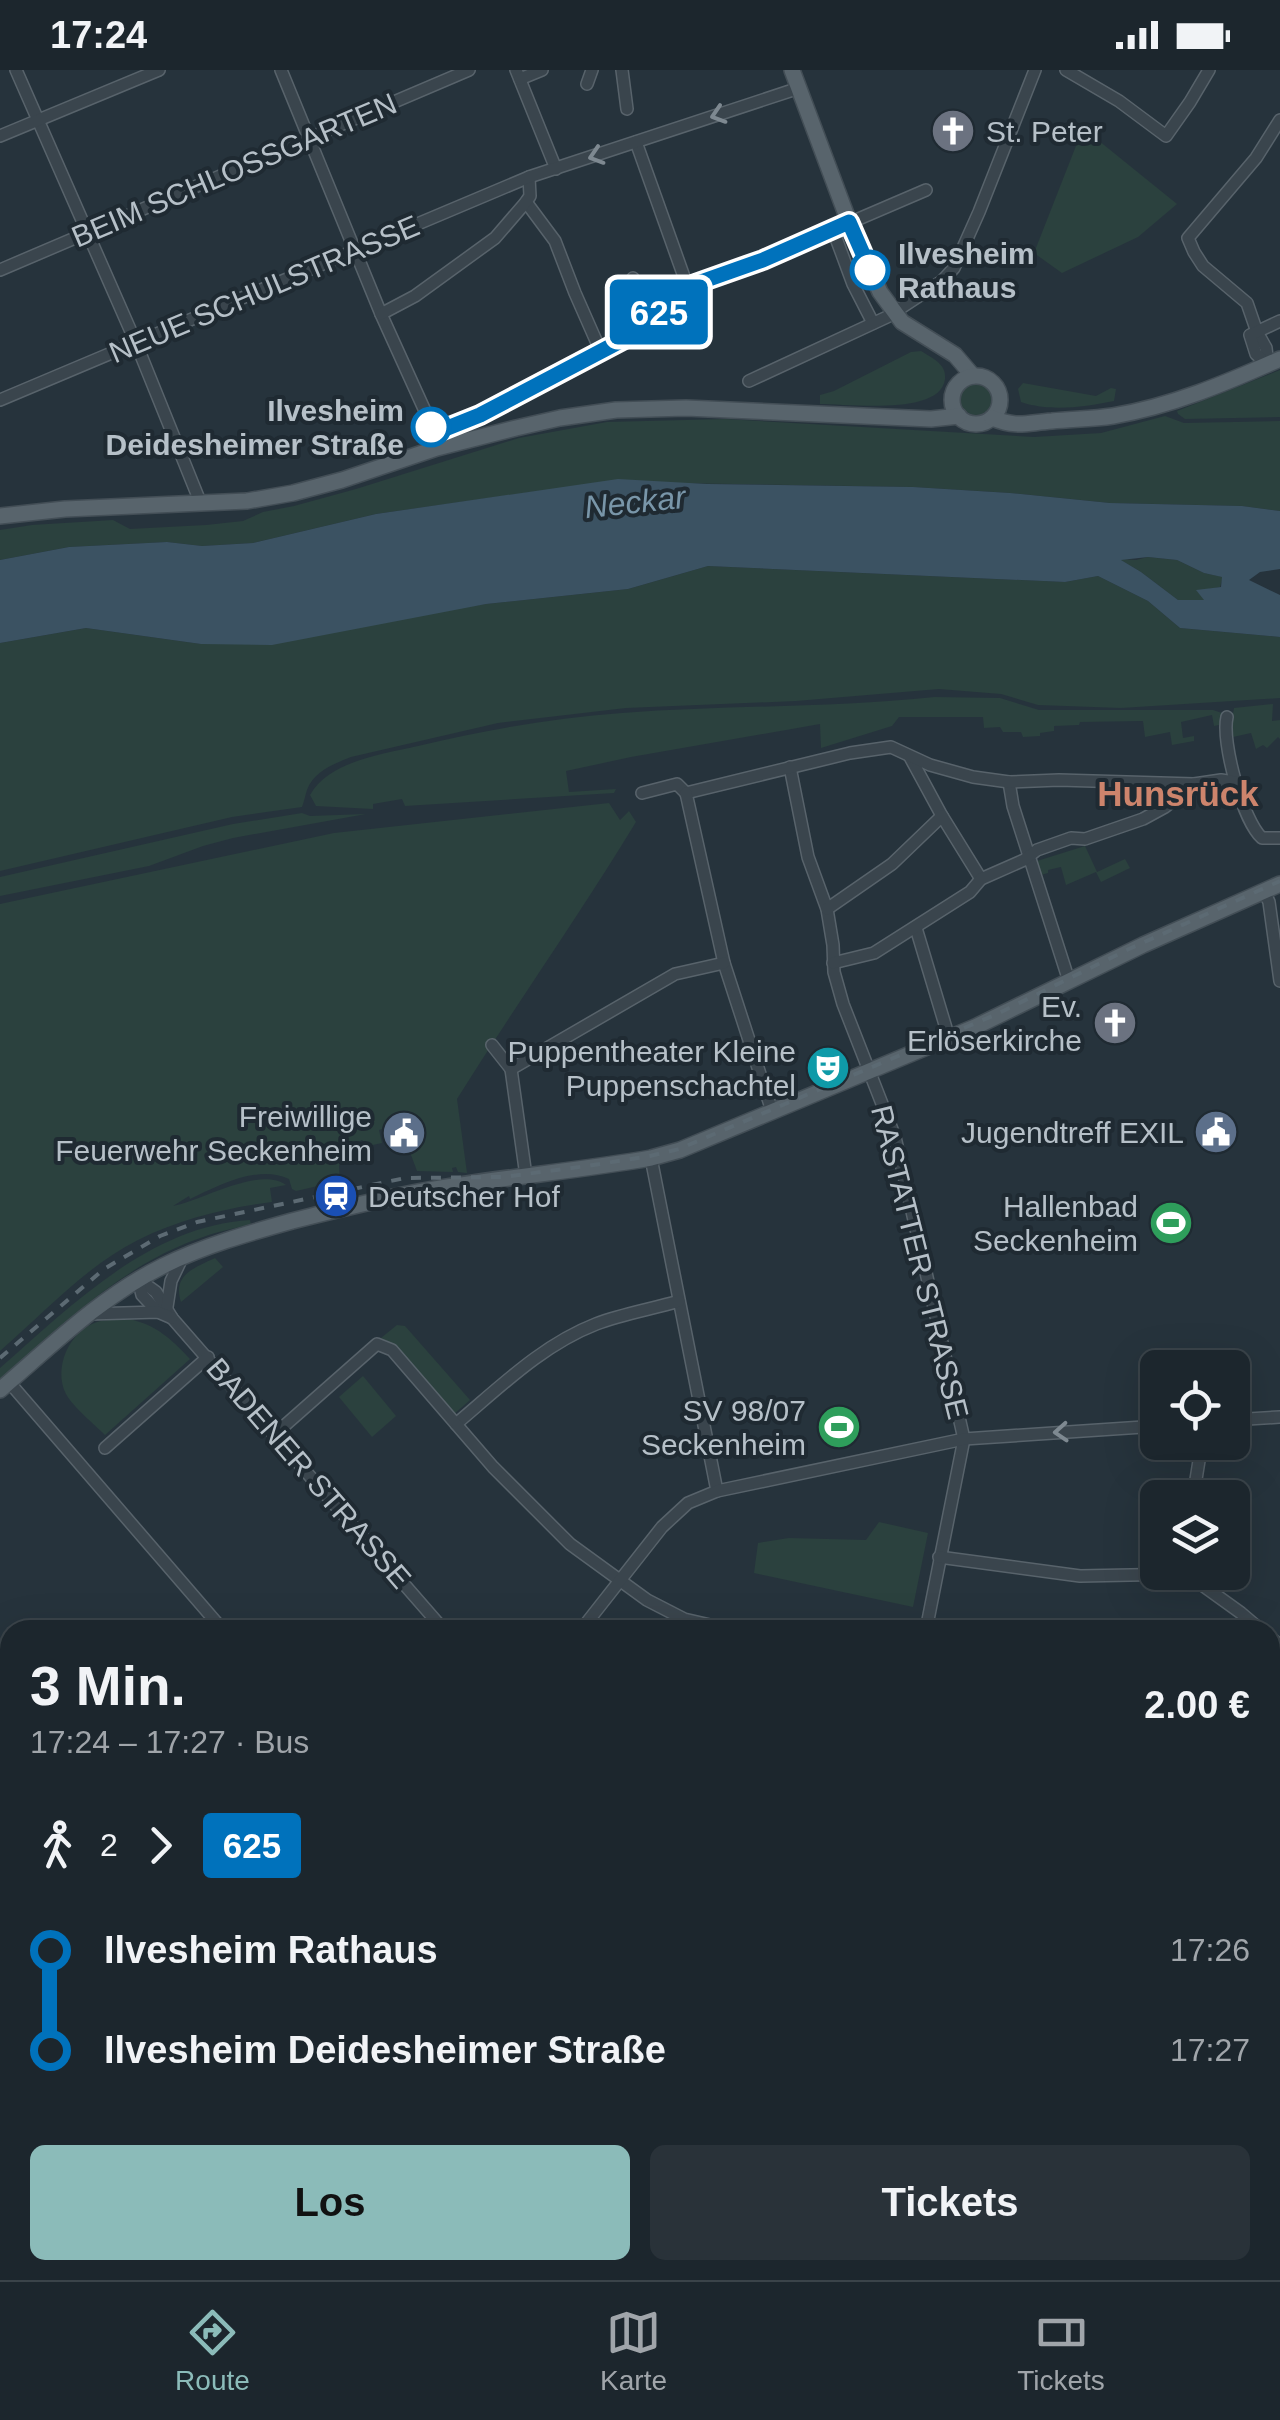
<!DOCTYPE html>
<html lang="de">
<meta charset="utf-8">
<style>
:root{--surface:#1c262d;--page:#293239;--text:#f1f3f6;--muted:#a0a5aa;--line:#3a4349;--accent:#8bbbb9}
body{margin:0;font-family:Helvetica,sans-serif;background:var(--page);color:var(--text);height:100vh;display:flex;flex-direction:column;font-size:38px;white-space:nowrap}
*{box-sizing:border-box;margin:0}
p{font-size:32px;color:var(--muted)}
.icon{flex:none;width:55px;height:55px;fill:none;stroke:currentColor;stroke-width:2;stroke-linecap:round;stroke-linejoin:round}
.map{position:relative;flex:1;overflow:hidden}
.sheet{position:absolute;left:0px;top:1550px;width:1280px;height:660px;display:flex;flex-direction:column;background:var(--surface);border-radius:30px 30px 0 0;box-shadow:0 10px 40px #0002,0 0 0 2px var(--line)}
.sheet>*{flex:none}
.badge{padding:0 20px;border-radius:8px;font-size:35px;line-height:65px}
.controls{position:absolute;left:1140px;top:1280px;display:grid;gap:20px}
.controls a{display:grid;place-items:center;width:110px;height:110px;border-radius:15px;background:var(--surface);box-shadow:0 10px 40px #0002,0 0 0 2px var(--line);font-size:50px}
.map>.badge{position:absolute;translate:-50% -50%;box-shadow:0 0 0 5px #fff}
.legs{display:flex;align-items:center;gap:15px;height:110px;padding:0 30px;font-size:32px}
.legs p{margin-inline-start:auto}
.headline{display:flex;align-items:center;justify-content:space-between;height:170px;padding:0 30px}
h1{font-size:55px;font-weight:700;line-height:75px}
.primary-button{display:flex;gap:20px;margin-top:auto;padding:20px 30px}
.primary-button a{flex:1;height:115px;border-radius:15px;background:var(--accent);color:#111;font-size:40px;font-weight:700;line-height:115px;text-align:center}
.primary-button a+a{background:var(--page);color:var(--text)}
ul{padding:0 30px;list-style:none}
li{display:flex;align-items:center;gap:35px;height:100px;font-size:38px}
li i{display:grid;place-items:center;width:15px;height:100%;margin:0 12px;background:currentColor}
li i::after{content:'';width:25px;height:25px;margin:-12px;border:8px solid;border-radius:50%;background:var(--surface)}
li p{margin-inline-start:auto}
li:first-child i{background:linear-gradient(#0000 50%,currentColor 0)}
li:last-child i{background:linear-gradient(currentColor 50%,#0000 0)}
.status{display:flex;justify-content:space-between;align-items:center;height:70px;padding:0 50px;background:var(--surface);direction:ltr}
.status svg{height:28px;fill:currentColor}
.dock{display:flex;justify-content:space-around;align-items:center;height:140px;border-top:2px solid var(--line);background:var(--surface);font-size:28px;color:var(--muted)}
.dock a{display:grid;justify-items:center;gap:5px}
.dock .active{color:var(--accent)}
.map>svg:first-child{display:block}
.green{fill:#2b413e}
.water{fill:#3b5262;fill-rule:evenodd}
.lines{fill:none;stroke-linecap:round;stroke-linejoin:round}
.minor-casing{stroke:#58636b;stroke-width:14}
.major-casing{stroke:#434e56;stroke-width:18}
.minor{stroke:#3a454d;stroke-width:11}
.major{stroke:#58646c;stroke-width:15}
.rail{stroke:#5c6a73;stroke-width:4;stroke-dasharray:10 10;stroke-linecap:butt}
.oneway{stroke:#7e8991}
.line-1-casing{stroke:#fff;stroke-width:22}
.line-1{stroke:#0072bc;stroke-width:15}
.stop-1-dot{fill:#fff;stroke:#0072bc;stroke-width:5}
.labels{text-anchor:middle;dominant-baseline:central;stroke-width:8;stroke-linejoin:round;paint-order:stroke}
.poi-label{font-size:30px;fill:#b6c0c8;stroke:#1f2a32;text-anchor:end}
.street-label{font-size:30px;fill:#b6c0c8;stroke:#1f2a32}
.stop-label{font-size:30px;font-weight:bold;fill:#b6c0c8;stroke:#1f2a32;text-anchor:start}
.water-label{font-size:32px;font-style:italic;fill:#7996a9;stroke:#1f2a32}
.quarter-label{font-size:35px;font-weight:bold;fill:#cd846c;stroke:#1f2a32}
</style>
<div class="status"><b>17:24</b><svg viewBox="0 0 49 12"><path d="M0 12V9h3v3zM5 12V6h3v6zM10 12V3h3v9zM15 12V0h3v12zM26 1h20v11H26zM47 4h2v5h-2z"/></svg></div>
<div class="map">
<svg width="1280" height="2210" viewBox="0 0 1280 2210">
<rect width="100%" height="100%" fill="#26333c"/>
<g class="green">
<polygon points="1083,58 1177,134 1138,167 1062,203 1034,183"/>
<path d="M921 281C932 288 947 294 945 309 941 346 848 334 820 334V325L834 321 911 282Z"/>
<polygon points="1280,300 1280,347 1185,349 1178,344 1177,341"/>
<circle cx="976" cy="329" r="16"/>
<path d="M1023 313 1096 326 1111 318 1116 319 1114 331C1084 337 1050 342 1021 332L1018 319Z"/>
<polygon points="1165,346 1184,353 1280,351 1280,441 1242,436 1110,433 1010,423 913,417 670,413 532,422 376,444 253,473 202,476 167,472 69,477 0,490 0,460 32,455 113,450 130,459 206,455 243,451 263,442 294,436 356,419 519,368 607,352 725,349 1034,367 1101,363"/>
<polygon points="1148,487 1177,490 1204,503 1223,507 1220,517 1197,521 1206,530 1178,530 1141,502 1119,489 1136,490"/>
<path d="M708 496 1065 512 1098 506 1148 531 1180 558 1280 567V628L1121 638 1038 635 1001 624 939 619 796 631 626 638 498 653 351 687C334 694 314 701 307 720 305 726 304 732 302 737L232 747 0 801V573L86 558 201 574 486 534 628 519Z"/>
<path d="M935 627 1000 628 1039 640H1213L1222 643 1219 655 1214 656 1212 645 1181 652 1183 668 1194 666V671L1172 675 1170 662 1145 667 1143 651 1080 652 1079 655 1054 656V661L1040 663V666L1023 667 1021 662H1003L1000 657 984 658 983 647H899L892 656 821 678 820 654 631 687 566 701 569 722 616 719 614 723 405 736 402 729 373 734V739L316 736 310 725C329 691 383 684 418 676 485 660 552 648 622 643 726 635 831 638 935 627Z"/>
<polygon points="1273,634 1272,651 1280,650 1280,669 1278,667 1267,678 1263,675 1256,679 1251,663 1233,667 1231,655 1234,638"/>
<path d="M609 733 620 750 629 741 636 752C579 846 515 936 457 1029L467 1103 458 1102 456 1097 452 1098 453 1102 417 1101 408 1077 422 1065 420 1051 416 1049 379 1060 382 1073 368 1076 362 1070 344 1080 339 1096 340 1111 296 1121 292 1119 289 1109C258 1094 218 1116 190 1129L189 1126 173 1136C203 1130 259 1096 286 1115L270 1118 272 1132C226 1138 180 1149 138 1170 86 1196 44 1243 0 1281V834L334 763Z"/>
<polygon points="302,743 310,746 366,744 233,768 203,776 149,796 0,826 0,807 233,754"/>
<polygon points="1085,776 1097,802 1125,789 1130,798 1101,812 1096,802 1066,815 1061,797 1048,800 1048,803 1041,805 1037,791"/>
<path d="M250 1150 251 1155C145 1172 77 1242 0 1309V1298C72 1235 150 1156 250 1150Z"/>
<path d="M215 1188 223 1197 181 1232C172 1205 194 1198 215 1188Z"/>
<path d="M129 1249C157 1255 172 1270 190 1289L105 1365C94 1354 73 1337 66 1324 53 1298 69 1261 97 1252 107 1249 119 1250 129 1249Z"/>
<polygon points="397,1255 405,1256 470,1330 453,1345 391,1273 381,1268"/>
<polygon points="363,1306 396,1346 372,1367 339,1327"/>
<polygon points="879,1452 928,1463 913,1537 754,1503 758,1473 789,1468 866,1470"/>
<polygon points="1270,1992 1280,1995 1280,2097 1275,2100 1270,2098"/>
<polygon points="372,2200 505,2200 517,2208 518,2207 509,2200 668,2200 660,2210 364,2210"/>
</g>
<path class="water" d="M618 409 707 414 913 417 1010 423 1110 433 1242 436 1280 441V499L1260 502 1249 510 1280 525V567L1180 558 1148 531 1098 506 1065 512 708 496 628 519 486 534 272 575 201 574 86 558 0 573V490L69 477 167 472 202 476 253 473 376 444ZM1148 487 1177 490 1204 503 1222 507 1221 517 1196 520 1204 530H1178L1141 502 1121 490Z"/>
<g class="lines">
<g class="minor-casing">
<g id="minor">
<polyline points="16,0 136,273 201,434"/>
<polyline points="281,0 381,244 435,363 480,345 632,265 695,214 763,190 926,120"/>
<polyline points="516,0 556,99"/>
<polyline points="622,0 627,39"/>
<polyline points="1066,0 1119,31 1166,66 1190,32 1209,0"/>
<polyline points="520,9 542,0"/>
<polyline points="587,14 592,0"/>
<polyline points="0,66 159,0"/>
<polyline points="636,72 688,218"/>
<polyline points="526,132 555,171 575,223 601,282"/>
<polyline points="833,160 853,214 873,253"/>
<polyline points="0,200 469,0"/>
<polyline points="633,208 639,224 656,245"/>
<polyline points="381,244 415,226 495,168 526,132 530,126 529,107"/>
<polyline points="1268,295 1266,278 1257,262 1247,233 1203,196 1194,182 1188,168 1256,88 1280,50"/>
<polyline points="1268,295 1256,284 1250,265 1280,251"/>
<polyline points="749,311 887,247 942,211 954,198 979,142 1035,0"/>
<polyline points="0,330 529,107 799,18"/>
<path d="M1227 647C1221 672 1243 751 1262 768H1280"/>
<polyline points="910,687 942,746 981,809"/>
<polyline points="790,697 808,787 827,839 833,875 834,902 843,934 895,1067 964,1369 926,1560"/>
<polyline points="1009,712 1013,736 1069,911"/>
<polyline points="642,723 677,714 686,723"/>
<polyline points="686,723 850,683 891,677 930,695 973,707 1009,712 1059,710 1194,714 1221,710 1235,712"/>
<polyline points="686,723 724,893 772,1041"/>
<polyline points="1264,821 1269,832 1280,911"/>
<polyline points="827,839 892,794 942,746"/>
<polyline points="916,858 949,968"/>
<polyline points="833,893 874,883 970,822 981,809 1024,790 1037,780 1071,768 1085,769 1143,749 1165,737 1194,714"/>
<polyline points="492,975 511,999"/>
<polyline points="651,1088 717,1421"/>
<polyline points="526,1106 511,999 675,904 724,893"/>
<polyline points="138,1209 156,1222 172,1248 444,1560"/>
<polyline points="138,1209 142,1225 158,1242"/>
<polyline points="167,1237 171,1211 182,1188"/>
<polyline points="89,1244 158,1242 172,1248"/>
<polyline points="9,1312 223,1560"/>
<polyline points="1232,1350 1280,1347"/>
<path d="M456 1354C500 1317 542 1275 596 1254 622 1244 652 1239 679 1231"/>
<polyline points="275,1364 377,1274 392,1280 493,1397 570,1474 647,1530 684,1549 732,1560"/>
<polyline points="105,1378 208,1287"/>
<polyline points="1193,1428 1202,1372"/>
<polyline points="939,1487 1080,1506 1181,1504 1191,1507 1241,1543 1261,1560"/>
<polyline points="581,1560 662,1457 688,1433 717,1421 964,1369 1158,1356"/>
<polyline points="1270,1567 1280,1576"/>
<polyline points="1270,1611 1274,1593 1280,1585"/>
<polyline points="1270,1681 1280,1683"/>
<polyline points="0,1743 10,1755"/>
<polyline points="1270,1805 1280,1807"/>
<polyline points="0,1878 7,1880 10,1884"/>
<polyline points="0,1899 8,1897 10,1894"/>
<polyline points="1270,1929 1280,1931"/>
<polyline points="0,1969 10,1955"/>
<polyline points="0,2098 10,2105"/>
<polyline points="1270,2123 1280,2117"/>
<polyline points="200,2200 214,2210"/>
<polyline points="1191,2200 1198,2210"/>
<polyline points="80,2210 87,2200"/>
<polyline points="289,2210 297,2200"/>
<polyline points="677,2210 684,2200"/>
<polyline points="784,2210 786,2200"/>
<polyline points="967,2210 969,2200"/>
<polyline points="1077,2210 1079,2200"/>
</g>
</g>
<g class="major-casing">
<g id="major">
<polyline points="792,0 849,152 880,222 902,252 955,285 973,306"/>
<circle cx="976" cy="330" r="24"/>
<path d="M992 348C1018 358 1025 353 1052 351 1072 349 1093 349 1113 346 1172 336 1226 313 1280 289"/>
<polyline points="0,446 65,439 247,431 293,423 342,410 437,378 516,358 560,348 616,340 686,338 931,349 959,346"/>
<path d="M0 1320C51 1276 102 1226 163 1196 203 1176 249 1163 292 1151 343 1138 395 1125 447 1117 515 1106 583 1100 651 1088L680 1080 975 957 1143 875 1280 814"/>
</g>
</g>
<use href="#minor" class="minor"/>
<use href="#major" class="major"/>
<polyline class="rail" points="0,1288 104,1199 160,1166 197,1152 405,1108 503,1107 587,1096 650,1086 679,1079 997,944 1129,879 1280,811"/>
</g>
<defs><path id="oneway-chevron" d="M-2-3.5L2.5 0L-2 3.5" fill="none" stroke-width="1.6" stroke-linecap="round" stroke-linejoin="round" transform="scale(2.5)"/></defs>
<g class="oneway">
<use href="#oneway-chevron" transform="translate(718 45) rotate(162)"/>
<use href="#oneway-chevron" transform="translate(596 86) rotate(162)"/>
<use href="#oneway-chevron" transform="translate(1061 1362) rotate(176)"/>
</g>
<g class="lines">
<g class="line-1-casing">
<polyline id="line-1" points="431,357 435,363 480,345 632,265 695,214 763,190 849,152 870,200"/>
</g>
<use href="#line-1" class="line-1"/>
</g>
<defs>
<g id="church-disc" transform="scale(2.25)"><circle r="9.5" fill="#6b7280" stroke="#1f2a32"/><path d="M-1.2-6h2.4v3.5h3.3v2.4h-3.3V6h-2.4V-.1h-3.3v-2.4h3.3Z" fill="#fff"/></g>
<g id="theatre-disc" transform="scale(2.25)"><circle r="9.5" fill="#0f9aa8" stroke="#1f2a32"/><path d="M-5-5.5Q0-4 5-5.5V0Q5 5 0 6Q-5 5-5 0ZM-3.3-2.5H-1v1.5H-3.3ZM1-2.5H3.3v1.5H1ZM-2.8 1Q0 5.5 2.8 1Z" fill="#fff"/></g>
<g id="civic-disc" transform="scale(2.25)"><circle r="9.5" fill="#5c6f8a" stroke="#1f2a32"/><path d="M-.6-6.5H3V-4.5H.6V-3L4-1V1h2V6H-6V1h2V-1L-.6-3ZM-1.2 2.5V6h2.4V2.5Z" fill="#fff"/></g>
<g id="station-disc" transform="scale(2.25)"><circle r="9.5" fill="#1a4fb4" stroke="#1f2a32"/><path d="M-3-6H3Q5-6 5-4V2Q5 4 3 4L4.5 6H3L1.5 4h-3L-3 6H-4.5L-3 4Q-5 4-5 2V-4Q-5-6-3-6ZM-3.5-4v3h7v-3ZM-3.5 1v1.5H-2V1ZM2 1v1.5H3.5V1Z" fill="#fff"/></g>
<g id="stadium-disc" transform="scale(2.25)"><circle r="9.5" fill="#2e9e5b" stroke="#1f2a32"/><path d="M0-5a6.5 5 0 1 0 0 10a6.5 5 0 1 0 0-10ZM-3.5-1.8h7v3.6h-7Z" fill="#fff"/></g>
</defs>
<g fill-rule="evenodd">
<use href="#church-disc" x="953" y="61"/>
<use href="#church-disc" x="1115" y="953"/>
<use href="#theatre-disc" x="828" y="998"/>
<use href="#civic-disc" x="1216" y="1062"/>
<use href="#civic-disc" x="404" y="1063"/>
<use href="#station-disc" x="336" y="1126"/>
<use href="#stadium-disc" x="1171" y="1153"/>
<use href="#stadium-disc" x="839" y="1357"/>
</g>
<g class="stop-1-dot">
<circle cx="870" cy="200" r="18"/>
<circle cx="431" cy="357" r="18"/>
</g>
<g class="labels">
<g class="poi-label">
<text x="986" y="61" text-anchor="start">St. Peter</text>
<text x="1082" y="936">Ev.<tspan x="1082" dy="34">Erlöserkirche</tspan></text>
<text x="796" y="981">Puppentheater Kleine<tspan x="796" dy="34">Puppenschachtel</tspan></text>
<text x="372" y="1046">Freiwillige<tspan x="372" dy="34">Feuerwehr Seckenheim</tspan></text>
<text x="1184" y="1062">Jugendtreff EXIL</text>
<text x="368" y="1126" text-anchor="start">Deutscher Hof</text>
<text x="1138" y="1136">Hallenbad<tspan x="1138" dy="34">Seckenheim</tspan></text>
<text x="806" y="1340">SV 98/07<tspan x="806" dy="34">Seckenheim</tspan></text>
</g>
<g class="street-label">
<text transform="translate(234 100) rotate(-23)">BEIM SCHLOSSGARTEN</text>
<text transform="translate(264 219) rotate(-23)">NEUE SCHULSTRASSE</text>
<text transform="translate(920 1192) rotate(76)">RASTATTER STRASSE</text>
<text transform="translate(309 1403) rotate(49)">BADENER STRASSE</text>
</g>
<g class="stop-label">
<text x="898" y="183">Ilvesheim<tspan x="898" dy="34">Rathaus</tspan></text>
<text x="404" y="340" text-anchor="end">Ilvesheim<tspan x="404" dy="34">Deidesheimer Straße</tspan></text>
</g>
<g class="water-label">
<text transform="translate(635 432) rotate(-6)">Neckar</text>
</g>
<g class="quarter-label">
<text x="1178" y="723">Hunsrück</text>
</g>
</g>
</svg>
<div class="controls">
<a><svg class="icon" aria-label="locate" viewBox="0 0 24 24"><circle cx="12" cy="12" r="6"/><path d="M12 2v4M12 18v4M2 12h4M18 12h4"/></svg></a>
<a><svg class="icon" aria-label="layers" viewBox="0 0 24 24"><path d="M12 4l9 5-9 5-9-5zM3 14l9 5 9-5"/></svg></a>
</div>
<b class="badge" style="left:659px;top:242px;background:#0072bc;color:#fff">625</b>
<section class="sheet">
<div class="headline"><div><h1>3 Min.</h1><p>17:24 – 17:27 · Bus</p></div><b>2.00 €</b></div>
<div class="legs"><svg class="icon" aria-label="walk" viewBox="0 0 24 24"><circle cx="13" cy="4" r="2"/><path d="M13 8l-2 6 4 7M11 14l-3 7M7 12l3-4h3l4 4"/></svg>2<svg class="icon" aria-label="forward" viewBox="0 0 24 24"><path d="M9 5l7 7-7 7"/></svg><b class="badge" style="background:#0072bc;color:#fff">625</b></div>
<ul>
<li><i style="color:#0072bc"></i><b>Ilvesheim Rathaus</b><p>17:26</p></li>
<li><i style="color:#0072bc"></i><b>Ilvesheim Deidesheimer Straße</b><p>17:27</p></li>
</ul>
<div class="primary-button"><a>Los</a><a>Tickets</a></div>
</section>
</div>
<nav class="dock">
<a class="active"><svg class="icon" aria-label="directions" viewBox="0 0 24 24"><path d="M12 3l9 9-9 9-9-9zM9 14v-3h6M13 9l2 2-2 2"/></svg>Route</a>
<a><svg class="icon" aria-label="map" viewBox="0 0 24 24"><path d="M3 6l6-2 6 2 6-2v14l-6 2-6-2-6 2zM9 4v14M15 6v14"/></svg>Karte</a>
<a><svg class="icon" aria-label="tickets" viewBox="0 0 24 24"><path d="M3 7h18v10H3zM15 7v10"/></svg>Tickets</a>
</nav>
